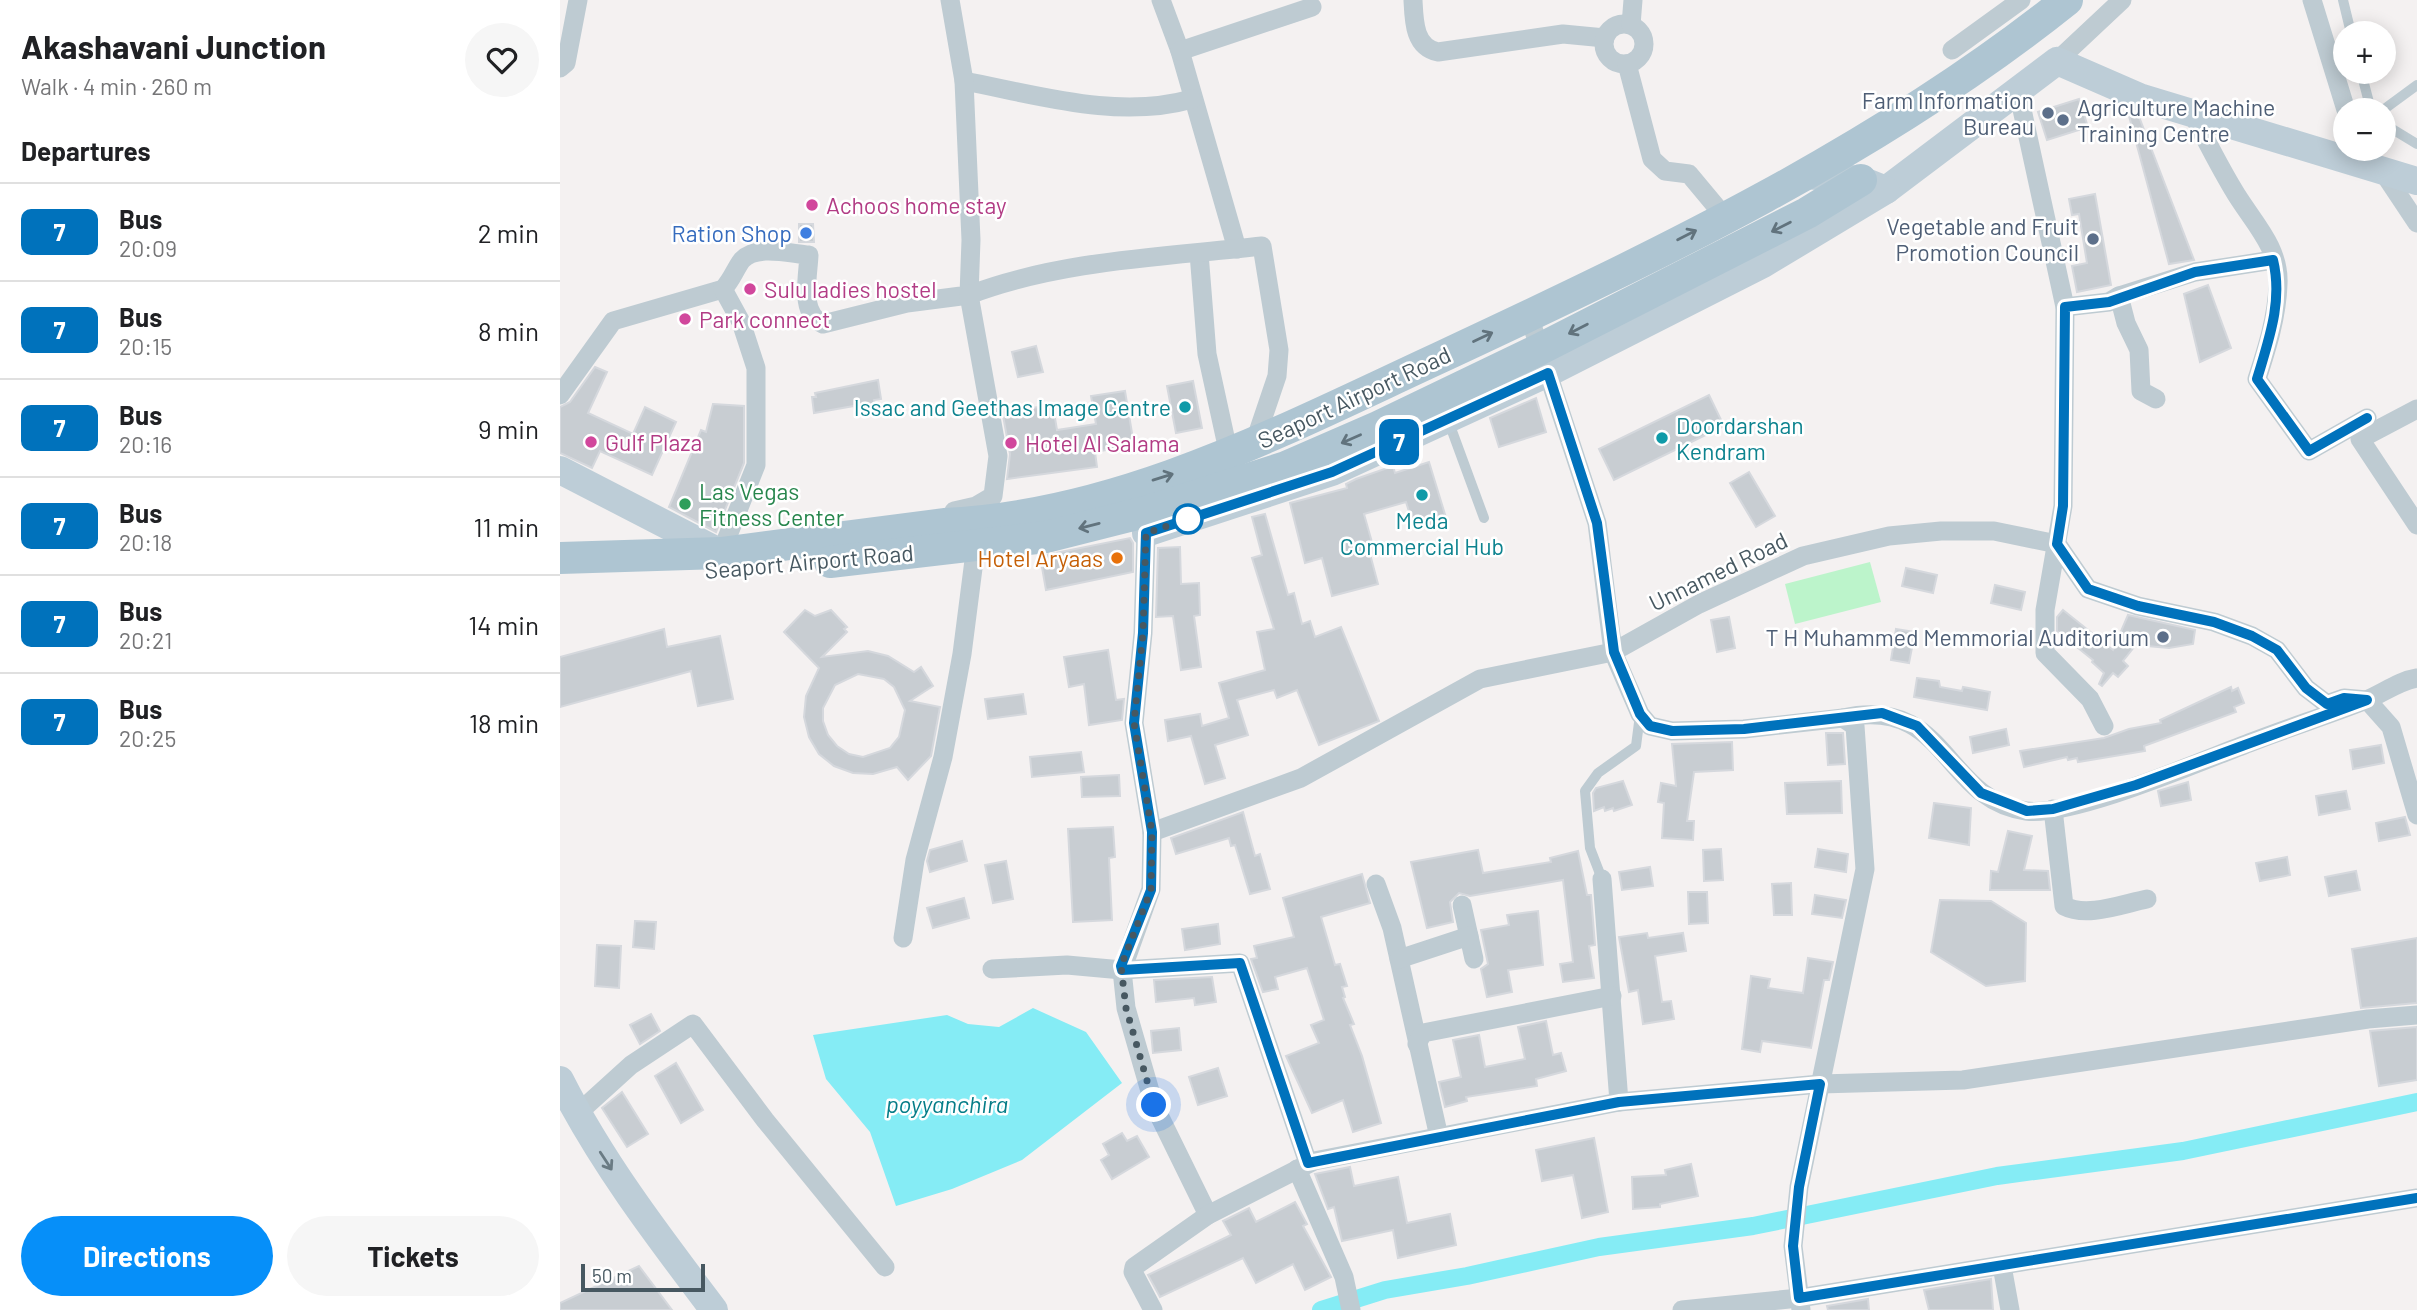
<!DOCTYPE html>
<meta charset="utf-8">
<style>
:root{--surface:#fff;--page:#f6f6f6;--text:#202124;--muted:#757577;--line:#e0e0e0;--accent:#068ff9}
body{margin:0;font-family:Barlow,sans-serif;background:var(--page);color:var(--text);height:100vh;display:flex;flex-direction:column;font-size:26px;white-space:nowrap}
*{box-sizing:border-box;margin:0}
p{font-size:23px;color:var(--muted)}
.icon{flex:none;width:38px;height:38px;fill:none;stroke:currentColor;stroke-width:2;stroke-linecap:round;stroke-linejoin:round}
.map{position:relative;flex:1;overflow:hidden}
.panel{display:flex;flex-direction:column;background:var(--surface);width:560px}
.panel>*{flex:none}
.badge{padding:0 14px;border-radius:10px;font-size:24px;line-height:46px}
.controls{position:absolute;left:1773px;top:21px;display:grid;gap:14px}
.controls a{display:grid;place-items:center;width:63px;height:63px;border-radius:50%;background:var(--surface);box-shadow:0 4px 18px #0003;font-size:35px}
.scale{position:absolute;left:21px;bottom:18px;width:124px;box-sizing:border-box;padding-left:7px;border:4px solid #475861;border-top:0;font-size:19px;line-height:24px;white-space:nowrap;color:#475861;-webkit-text-stroke:5px #fff;paint-order:stroke}
.you{position:absolute;width:35px;height:35px;margin:-18px;border:5px solid #fff;border-radius:50%;background:#1a73e8;box-shadow:0 0 0 10px #1a73e833}
.map>.badge{position:absolute;translate:-50% -50%;box-shadow:0 0 0 4px #fff}
h2{padding:0 21px;font-size:26px;line-height:63px}
.round{display:grid;place-items:center;flex:none;width:74px;height:74px;border-radius:37px;background:var(--page)}
.headline{display:flex;align-items:center;justify-content:space-between;height:119px;padding:0 21px}
h1{font-size:33px;font-weight:700;line-height:52px}
.button{display:flex;gap:14px;margin-top:auto;padding:14px 21px}
.button a{flex:1;height:80px;border-radius:42px;background:var(--accent);color:#fff;font-size:28px;font-weight:700;line-height:80px;text-align:center}
.button a+a{background:var(--page);color:var(--text)}
ul{padding:0;list-style:none}
li{display:flex;align-items:center;gap:21px;height:98px;padding:0 21px;border-top:2px solid var(--line)}
li div{flex:1}
li b{display:block;font-size:26px}
li em{font-style:normal}
li .badge{min-width:77px;font-weight:700;text-align:center}
main{display:flex;flex:1;min-height:0}
.map>svg:first-child{display:block}
.green{fill:#bcf4cb}
.water{fill:#85ecf5}
.lines{fill:none;stroke-linecap:round;stroke-linejoin:round}
.canal{stroke:#85ecf5;stroke-width:18}
.building{fill:#c8cdd2;stroke:#d5d8dd;stroke-width:2;fill-rule:evenodd}
.lane{stroke:#becbd2;stroke-width:10}
.street{stroke:#becbd2;stroke-width:19}
.secondary{stroke:#bdcdd7;stroke-width:28}
.primary{stroke:#aec5d2;stroke-width:32}
.oneway{stroke:#61737d}
.oneway2{stroke:#6a7b84}
.line-casing{stroke:#fff;stroke-width:16}
.line{stroke:#0072bc;stroke-width:10}
.walk{stroke:#475861;stroke-width:7;stroke-dasharray:0 12.6}
.service-dot{fill:#5c6f8a;stroke:#fff;stroke-width:2.5}
.hotel-dot{fill:#d1479c;stroke:#fff;stroke-width:2.5}
.shop-dot{fill:#3f7fe0;stroke:#fff;stroke-width:2.5}
.culture-dot{fill:#0f9aa8;stroke:#fff;stroke-width:2.5}
.leisure-dot{fill:#2e9e5b;stroke:#fff;stroke-width:2.5}
.stop-dot{fill:#fff;stroke:#0072bc;stroke-width:3.5}
.food-dot{fill:#e8710a;stroke:#fff;stroke-width:2.5}
.labels{text-anchor:middle;dominant-baseline:central;stroke-width:5;stroke-linejoin:round;paint-order:stroke}
.service-label{font-size:23px;fill:#4e5e75;stroke:#fff;text-anchor:end}
.hotel-label{font-size:23px;fill:#b23c85;stroke:#fff;text-anchor:start}
.shop-label{font-size:23px;fill:#366cbe;stroke:#fff;text-anchor:end}
.street-label{font-size:23px;fill:#475861;stroke:#fff}
.culture-label{font-size:23px;fill:#0d838f;stroke:#fff;text-anchor:end}
.leisure-label{font-size:23px;fill:#27864d;stroke:#fff;text-anchor:start}
.food-label{font-size:23px;fill:#c56008;stroke:#fff;text-anchor:end}
.water-label{font-size:24px;font-style:italic;fill:#057d88;stroke:#fff}
</style>
<main>
<section class="panel">
<div class="headline"><div><h1>Akashavani Junction</h1><p>Walk · 4 min · 260 m</p></div><a class="round"><svg class="icon" aria-label="heart" viewBox="0 0 24 24"><path d="M12 20l-8-8c-3-5 5-10 8-4 3-6 11-1 8 4z"/></svg></a></div>
<h2>Departures</h2>
<ul>
<li><span class="badge" style="background:#0072bc;color:#fff">7</span><div><b>Bus</b><p>20:09</p></div><em>2 min</em></li>
<li><span class="badge" style="background:#0072bc;color:#fff">7</span><div><b>Bus</b><p>20:15</p></div><em>8 min</em></li>
<li><span class="badge" style="background:#0072bc;color:#fff">7</span><div><b>Bus</b><p>20:16</p></div><em>9 min</em></li>
<li><span class="badge" style="background:#0072bc;color:#fff">7</span><div><b>Bus</b><p>20:18</p></div><em>11 min</em></li>
<li><span class="badge" style="background:#0072bc;color:#fff">7</span><div><b>Bus</b><p>20:21</p></div><em>14 min</em></li>
<li><span class="badge" style="background:#0072bc;color:#fff">7</span><div><b>Bus</b><p>20:25</p></div><em>18 min</em></li>
</ul>
<div class="button"><a>Directions</a><a>Tickets</a></div>
</section>
<div class="map">
<svg width="1857" height="1310" viewBox="0 0 1857 1310">
<rect width="100%" height="100%" fill="#f4f1f1"/>
<polygon class="green" points="1310,562 1321,602 1235,624 1225,584"/>
<polygon class="water" points="473,1008 526,1032 562,1083 462,1160 392,1189 336,1206 310,1132 266,1079 253,1035 387,1015 408,1024 439,1027"/>
<g class="lines">
<polyline class="canal" points="761,1310 825,1290 907,1276 1039,1247 1193,1226 1437,1176 1623,1151 1857,1102"/>
</g>
<g class="building">
<polygon points="1519,99 1528,127 1487,140 1478,112"/>
<polygon points="1578,114 1634,260 1609,264 1569,116"/>
<polygon points="1535,194 1551,285 1517,292 1512,266 1527,263 1519,214 1512,215 1509,199"/>
<polygon points="239,224 253,224 254,242 239,242"/>
<polygon points="1648,285 1671,348 1640,362 1624,294"/>
<polygon points="476,346 483,372 458,377 452,352"/>
<polygon points="35,367 47,372 28,413 73,434 85,407 116,422 92,475 40,451 32,468 0,453 0,407 10,402"/>
<polygon points="318,380 321,399 314,400 316,410 296,413 294,406 254,413 252,397 256,397 255,393"/>
<polygon points="633,381 642,428 616,433 607,386"/>
<polygon points="565,391 574,445 535,452 537,467 447,479 450,454 442,410 493,406 497,430 536,424 531,396"/>
<polygon points="1149,395 1164,426 1054,480 1039,449"/>
<polygon points="976,398 986,432 939,447 930,418"/>
<polygon points="153,404 184,406 184,463 156,532 109,507 141,430 146,432"/>
<polygon points="869,462 887,521 869,527 866,517 852,521 846,502 804,514 815,553 810,554 818,584 772,596 762,558 745,563 730,503 787,488 786,484 796,479 833,466 835,473"/>
<polygon points="1189,472 1215,516 1196,527 1170,483"/>
<polygon points="705,514 728,595 734,593 742,624 750,621 755,637 781,627 819,721 759,745 737,690 717,698 714,690 677,700 688,735 655,745 665,778 645,784 631,736 608,741 605,720 640,714 642,726 669,718 659,683 705,670 697,632 714,629 692,558 702,555 692,517"/>
<polygon points="570,538 573,543 573,572 486,590 480,556"/>
<polygon points="620,547 621,584 639,583 640,615 634,616 641,667 621,670 613,616 596,617 598,548"/>
<polygon points="1346,568 1377,575 1373,593 1342,586"/>
<polygon points="1435,585 1465,592 1461,610 1431,603"/>
<path d="M245 610 255 616 271 610 287 627 284 629 287 632 262 657 308 651 328 656 354 672 361 667 373 686 350 701 380 707 371 756 348 780 337 767 313 774 293 773 274 766 259 754 249 737 244 717 246 696 259 668 224 632ZM298 674 324 679 334 687 345 710 339 737 330 748 303 757 289 754 277 746 268 735 263 721V708L275 685Z"/>
<polygon points="1503,610 1553,650 1568,615 1635,630 1633,644 1609,648 1587,646 1579,641 1563,661 1568,666 1558,677 1553,673 1542,686 1539,684 1544,673 1532,662 1533,660 1497,631 1497,617"/>
<polygon points="1169,617 1175,648 1157,652 1151,620"/>
<polygon points="104,629 107,647 160,636 173,699 138,706 131,671 0,707 0,657"/>
<polygon points="1336,629 1355,632 1349,663 1331,660"/>
<polygon points="548,650 556,700 564,699 562,720 529,725 524,684 509,687 504,657"/>
<polygon points="1357,678 1379,681 1380,687 1402,691 1403,687 1430,692 1427,710 1354,697"/>
<polygon points="1671,687 1672,691 1678,688 1684,703 1674,707 1676,712 1584,746 1585,751 1518,762 1517,758 1508,760 1507,757 1464,767 1460,751 1544,738 1569,729 1601,723 1600,720"/>
<polygon points="463,694 466,714 428,719 425,699"/>
<polygon points="1446,729 1449,745 1413,753 1410,737"/>
<polygon points="1266,733 1283,733 1285,764 1268,765"/>
<polygon points="1172,742 1173,770 1134,772 1127,821 1134,821 1133,840 1102,838 1104,803 1098,802 1101,783 1116,786 1112,744"/>
<polygon points="1821,745 1824,763 1793,769 1790,750"/>
<polygon points="521,752 524,772 472,777 470,757"/>
<polygon points="559,775 560,796 522,797 521,777"/>
<polygon points="1063,781 1072,805 1054,811 1053,808 1045,811 1044,807 1034,811 1033,793 1036,788"/>
<polygon points="1281,781 1282,813 1227,814 1225,783"/>
<polygon points="1628,782 1631,800 1601,806 1598,791"/>
<polygon points="1786,791 1790,809 1759,815 1756,796"/>
<polygon points="1374,803 1411,808 1409,845 1369,838"/>
<polygon points="683,812 695,856 700,854 710,889 690,894 675,845 671,846 669,838 616,854 611,838"/>
<polygon points="1845,817 1850,835 1819,841 1816,823"/>
<polygon points="553,827 555,857 549,858 552,920 513,922 508,829"/>
<polygon points="1448,831 1472,836 1464,870 1488,871 1490,890 1430,890 1431,871 1438,872"/>
<polygon points="402,841 407,861 370,872 367,861 370,850"/>
<polygon points="1161,849 1163,880 1144,881 1143,850"/>
<polygon points="1258,849 1288,854 1286,872 1255,867"/>
<polygon points="918,850 923,873 991,862 990,858 1018,851 1027,895 1031,895 1035,945 1029,946 1034,978 1003,982 1000,964 1013,962 1003,880 910,896 899,893 890,902 893,922 867,928 851,862"/>
<polygon points="1727,857 1730,875 1700,881 1696,863"/>
<polygon points="446,861 453,899 433,903 425,865"/>
<polygon points="1090,867 1093,886 1062,890 1059,872"/>
<polygon points="1796,871 1800,890 1769,896 1765,877"/>
<polygon points="802,874 810,903 761,917 775,965 780,964 787,986 782,987 785,997 783,998 794,1024 790,1025 802,1056 821,1123 793,1132 783,1100 752,1113 726,1056 759,1043 751,1025 764,1020 747,968 715,977 718,989 703,992 691,959 697,958 694,946 734,937 723,898"/>
<polygon points="1231,883 1232,915 1214,915 1212,884"/>
<polygon points="1128,892 1147,892 1148,923 1129,924"/>
<polygon points="1255,895 1286,900 1282,918 1252,914"/>
<polygon points="404,898 409,918 373,928 367,908"/>
<polygon points="1380,900 1431,901 1466,923 1465,981 1426,986 1371,952"/>
<polygon points="978,911 983,965 948,970 952,992 927,997 921,969 928,964 921,930 949,925 947,915"/>
<polygon points="75,921 96,922 94,949 73,947"/>
<polygon points="658,924 660,944 625,950 622,929"/>
<polygon points="1087,933 1088,938 1123,933 1126,951 1095,956 1102,1002 1111,1001 1114,1019 1083,1024 1078,990 1069,992 1059,937"/>
<polygon points="1857,938 1857,1003 1801,1008 1792,949"/>
<polygon points="37,945 61,946 59,988 35,986"/>
<polygon points="1248,958 1273,962 1269,980 1264,980 1251,1048 1202,1041 1200,1052 1182,1049 1191,976 1210,979 1208,988 1243,993"/>
<polygon points="652,977 656,1002 635,1005 634,998 596,1002 594,980"/>
<polygon points="91,1014 100,1031 80,1044 70,1025"/>
<polygon points="986,1021 993,1055 1001,1053 1006,1071 976,1079 977,1086 906,1097 907,1101 885,1107 879,1082 901,1077 893,1040 919,1035 925,1067 965,1059 958,1027"/>
<polygon points="1857,1027 1857,1080 1819,1086 1810,1031"/>
<polygon points="619,1028 621,1050 593,1053 591,1031"/>
<polygon points="116,1063 143,1110 121,1123 95,1076"/>
<polygon points="658,1068 667,1096 638,1105 629,1077"/>
<polygon points="62,1092 88,1134 67,1147 42,1108"/>
<polygon points="562,1133 567,1141 577,1136 589,1157 552,1179 541,1160 549,1155 543,1144"/>
<polygon points="1034,1138 1048,1212 1022,1218 1013,1175 982,1181 976,1150"/>
<polygon points="1131,1164 1138,1196 1100,1204 1100,1207 1073,1209 1072,1177 1106,1175 1105,1170"/>
<polygon points="790,1167 794,1186 838,1177 847,1223 890,1214 896,1245 838,1258 833,1230 782,1241 774,1207 768,1209 755,1174"/>
<polygon points="735,1202 747,1224 743,1226 771,1277 745,1290 733,1264 696,1283 683,1258 600,1297 588,1275 671,1235 663,1221 689,1208 696,1222"/>
<polygon points="79,1266 112,1310 0,1310 0,1303"/>
<polygon points="1431,1279 1433,1310 1369,1310 1364,1290"/>
<polygon points="1308,1299 1309,1310 1268,1310 1267,1306"/>
</g>
<g class="lines">
<g class="lane">
<polyline points="1783,0 1791,33"/>
<polyline points="1801,72 1811,110"/>
<polyline points="1823,110 1857,85"/>
<polyline points="1824,124 1857,144"/>
<polyline points="888,420 924,518"/>
<polyline points="1042,879 1030,848 1025,791 1038,773 1076,746 1080,715"/>
</g>
<g class="street">
<polyline points="601,0 620,51 677,249"/>
<path d="M853 0C854 21 854 47 878 52L1003 34 1045 38"/>
<polyline points="1752,0 1786,110"/>
<circle cx="1064" cy="44" r="20"/>
<polyline points="1071,25 1073,0"/>
<polyline points="1392,50 1461,0"/>
<polyline points="620,51 752,7"/>
<polyline points="1497,61 1562,0"/>
<polyline points="1067,64 1092,159 1105,171 1129,174 1164,216"/>
<polyline points="0,68 6,63 18,0"/>
<path d="M404 81C478 95 558 120 632 99"/>
<polyline points="1458,91 1505,307 1503,506 1485,610 1485,653 1530,699 1544,726"/>
<path d="M1632 113C1645 138 1658 164 1673 189 1690 219 1720 246 1718 284 1717 317 1707 348 1697 379L1749 451 1807 418"/>
<polyline points="1823,172 1857,223"/>
<polyline points="639,253 647,354 669,455"/>
<polyline points="1559,296 1635,272 1713,260"/>
<polyline points="1505,307 1549,302 1559,296 1566,323 1579,350 1581,391 1596,399"/>
<polyline points="969,316 1037,523 1053,652 1080,714 1090,726 1112,731 1184,729 1283,718 1295,726 1305,869 1239,1187 1233,1246 1241,1310"/>
<path d="M0 395 53 321 163 289C172 280 175 269 182 260 196 244 231 254 249 255 248 278 239 313 263 324L347 303 409 295 411 240 404 81 390 0"/>
<polyline points="1857,409 1800,439 1857,525"/>
<path d="M394 511 416 506 433 496 438 456 409 295C501 260 605 257 702 246L719 350 717 376 694 444"/>
<polyline points="586,533 583,633 574,723 592,832 591,889 562,970 566,1008 594,1105 648,1215"/>
<polyline points="161,553 196,465 196,368 181,322 163,289"/>
<path d="M1283 718C1388 695 1383 800 1466 811 1513 817 1641 761 1689 743 1727 728 1766 716 1804 701 1822 694 1838 681 1857 678"/>
<path d="M1493 809 1504 906C1527 918 1562 904 1587 899"/>
<polyline points="592,832 741,778 920,679 1053,652 1139,604 1243,556 1329,536 1381,531 1434,531 1497,544 1528,589 1578,606 1654,622 1692,636 1717,650 1746,688 1767,704 1784,698 1807,700 1831,727 1857,815"/>
<polyline points="1042,879 1059,1102"/>
<polyline points="816,884 832,928 879,1137"/>
<polyline points="902,905 914,959"/>
<polyline points="343,938 355,860 383,757 402,654 417,537"/>
<polyline points="839,959 909,936"/>
<polyline points="432,969 507,965 562,970 680,963 748,1163"/>
<polyline points="857,1044 863,1033 1052,996"/>
<polyline points="17,1114 71,1065 133,1024 205,1120 325,1267"/>
<polyline points="737,1169 784,1277 791,1310"/>
<polyline points="1442,1266 1450,1310"/>
<polyline points="593,1310 573,1272 574,1267 648,1215 754,1161 1059,1102 1260,1084 1403,1080 1808,1019 1857,1015"/>
<polyline points="1122,1310 1239,1298 1857,1198"/>
</g>
<g class="secondary">
<polyline points="1246,175 1301,180 1326,190 1497,61 1582,98 1857,181"/>
<polyline points="0,470 161,553"/>
<polyline points="585,512 586,533 772,472 988,373 1203,264 1326,190"/>
<path d="M0 1080C42 1163 98 1236 154 1310"/>
</g>
<g class="primary">
<path d="M0 558 161 553 384 524C561 516 723 430 881 357 1097 256 1320 150 1507 0"/>
<polyline points="270,562 486,537 585,512 726,467 818,427 980,349 1247,213 1301,180"/>
</g>
</g>
<defs><path id="oneway-shaft" d="M-6 0H5M1.5-3L5.5 0L1.5 3" fill="none" stroke-width="1.6" stroke-linecap="round" stroke-linejoin="round" transform="scale(1.75)"/></defs>
<g class="oneway">
<use href="#oneway-shaft" transform="translate(1221 227) rotate(153)"/>
<use href="#oneway-shaft" transform="translate(1127 235) rotate(-27)"/>
<use href="#oneway-shaft" transform="translate(1018 329) rotate(153)"/>
<use href="#oneway-shaft" transform="translate(923 337) rotate(-25)"/>
<use href="#oneway-shaft" transform="translate(791 439) rotate(156)"/>
<use href="#oneway-shaft" transform="translate(603 477) rotate(-17)"/>
<use href="#oneway-shaft" transform="translate(529 526) rotate(166)"/>
</g>
<use class="oneway2" href="#oneway-shaft" transform="translate(46 1161) rotate(57)"/>
<g class="lines">
<g class="line-casing">
<path id="line" d="M1807 418 1749 451 1697 379C1709 339 1723 301 1713 260L1635 272 1549 302 1505 307 1503 506 1497 544 1528 589 1578 606 1654 622 1692 636 1717 650 1746 688 1767 704 1784 698 1807 700 1576 785 1493 809 1467 811 1421 793 1357 726 1322 713 1184 729 1112 731 1090 726 1080 714 1054 652 1037 523 988 373 772 472 586 533 583 633 574 723 592 832 591 890 561 966 562 970 680 963 748 1163 1059 1102 1260 1084 1239 1187 1233 1246 1239 1298 1857 1198"/>
</g>
<use href="#line" class="line"/>
<polyline class="walk" points="594,1105 566,1008 561,966 591,890 592,832 574,723 583,633 586,533 632,518 628,519"/>
</g>
<g class="service-dot">
<circle cx="1488" cy="113" r="7"/>
<circle cx="1503" cy="120" r="7"/>
<circle cx="1533" cy="239" r="7"/>
<circle cx="1603" cy="637" r="7"/>
</g>
<g class="hotel-dot">
<circle cx="252" cy="205" r="7"/>
<circle cx="190" cy="289" r="7"/>
<circle cx="125" cy="319" r="7"/>
<circle cx="31" cy="442" r="7"/>
<circle cx="451" cy="443" r="7"/>
</g>
<circle class="shop-dot" cx="246" cy="233" r="7"/>
<g class="culture-dot">
<circle cx="625" cy="407" r="7"/>
<circle cx="1102" cy="438" r="7"/>
<circle cx="862" cy="495" r="7"/>
</g>
<circle class="leisure-dot" cx="125" cy="504" r="7"/>
<circle class="stop-dot" cx="628" cy="519" r="14"/>
<circle class="food-dot" cx="557" cy="558" r="7"/>
<g class="labels">
<g class="service-label">
<text x="1474" y="100">Farm Information<tspan x="1474" dy="26">Bureau</tspan></text>
<text x="1517" y="107" text-anchor="start">Agriculture Machine<tspan x="1517" dy="26">Training Centre</tspan></text>
<text x="1519" y="226">Vegetable and Fruit<tspan x="1519" dy="26">Promotion Council</tspan></text>
<text x="1589" y="637">T H Muhammed Memmorial Auditorium</text>
</g>
<g class="hotel-label">
<text x="266" y="205">Achoos home stay</text>
<text x="204" y="289">Sulu ladies hostel</text>
<text x="139" y="319">Park connect</text>
<text x="45" y="442">Gulf Plaza</text>
<text x="465" y="443">Hotel Al Salama</text>
</g>
<g class="shop-label">
<text x="232" y="233">Ration Shop</text>
</g>
<g class="street-label">
<text transform="translate(794 397) rotate(-25)">Seaport Airport Road</text>
<text transform="translate(249 561) rotate(-5)">Seaport Airport Road</text>
<text transform="translate(1158 571) rotate(-26)">Unnamed Road</text>
</g>
<g class="culture-label">
<text x="611" y="407">Issac and Geethas Image Centre</text>
<text x="1116" y="425" text-anchor="start">Doordarshan<tspan x="1116" dy="26">Kendram</tspan></text>
<text x="862" y="520" text-anchor="middle">Meda<tspan x="862" dy="26">Commercial Hub</tspan></text>
</g>
<g class="leisure-label">
<text x="139" y="491">Las Vegas<tspan x="139" dy="26">Fitness Center</tspan></text>
</g>
<g class="food-label">
<text x="543" y="558">Hotel Aryaas</text>
</g>
<g class="water-label">
<text x="387" y="1103">poyyanchira</text>
</g>
</g>
</svg>
<div class="controls">
<a>+</a>
<a>−</a>
</div>
<div class="scale">50 m</div>
<div class="you" style="left:594px;top:1105px"></div>
<b class="badge" style="left:839px;top:442px;background:#0072bc;color:#fff">7</b>
</div>
</main>
